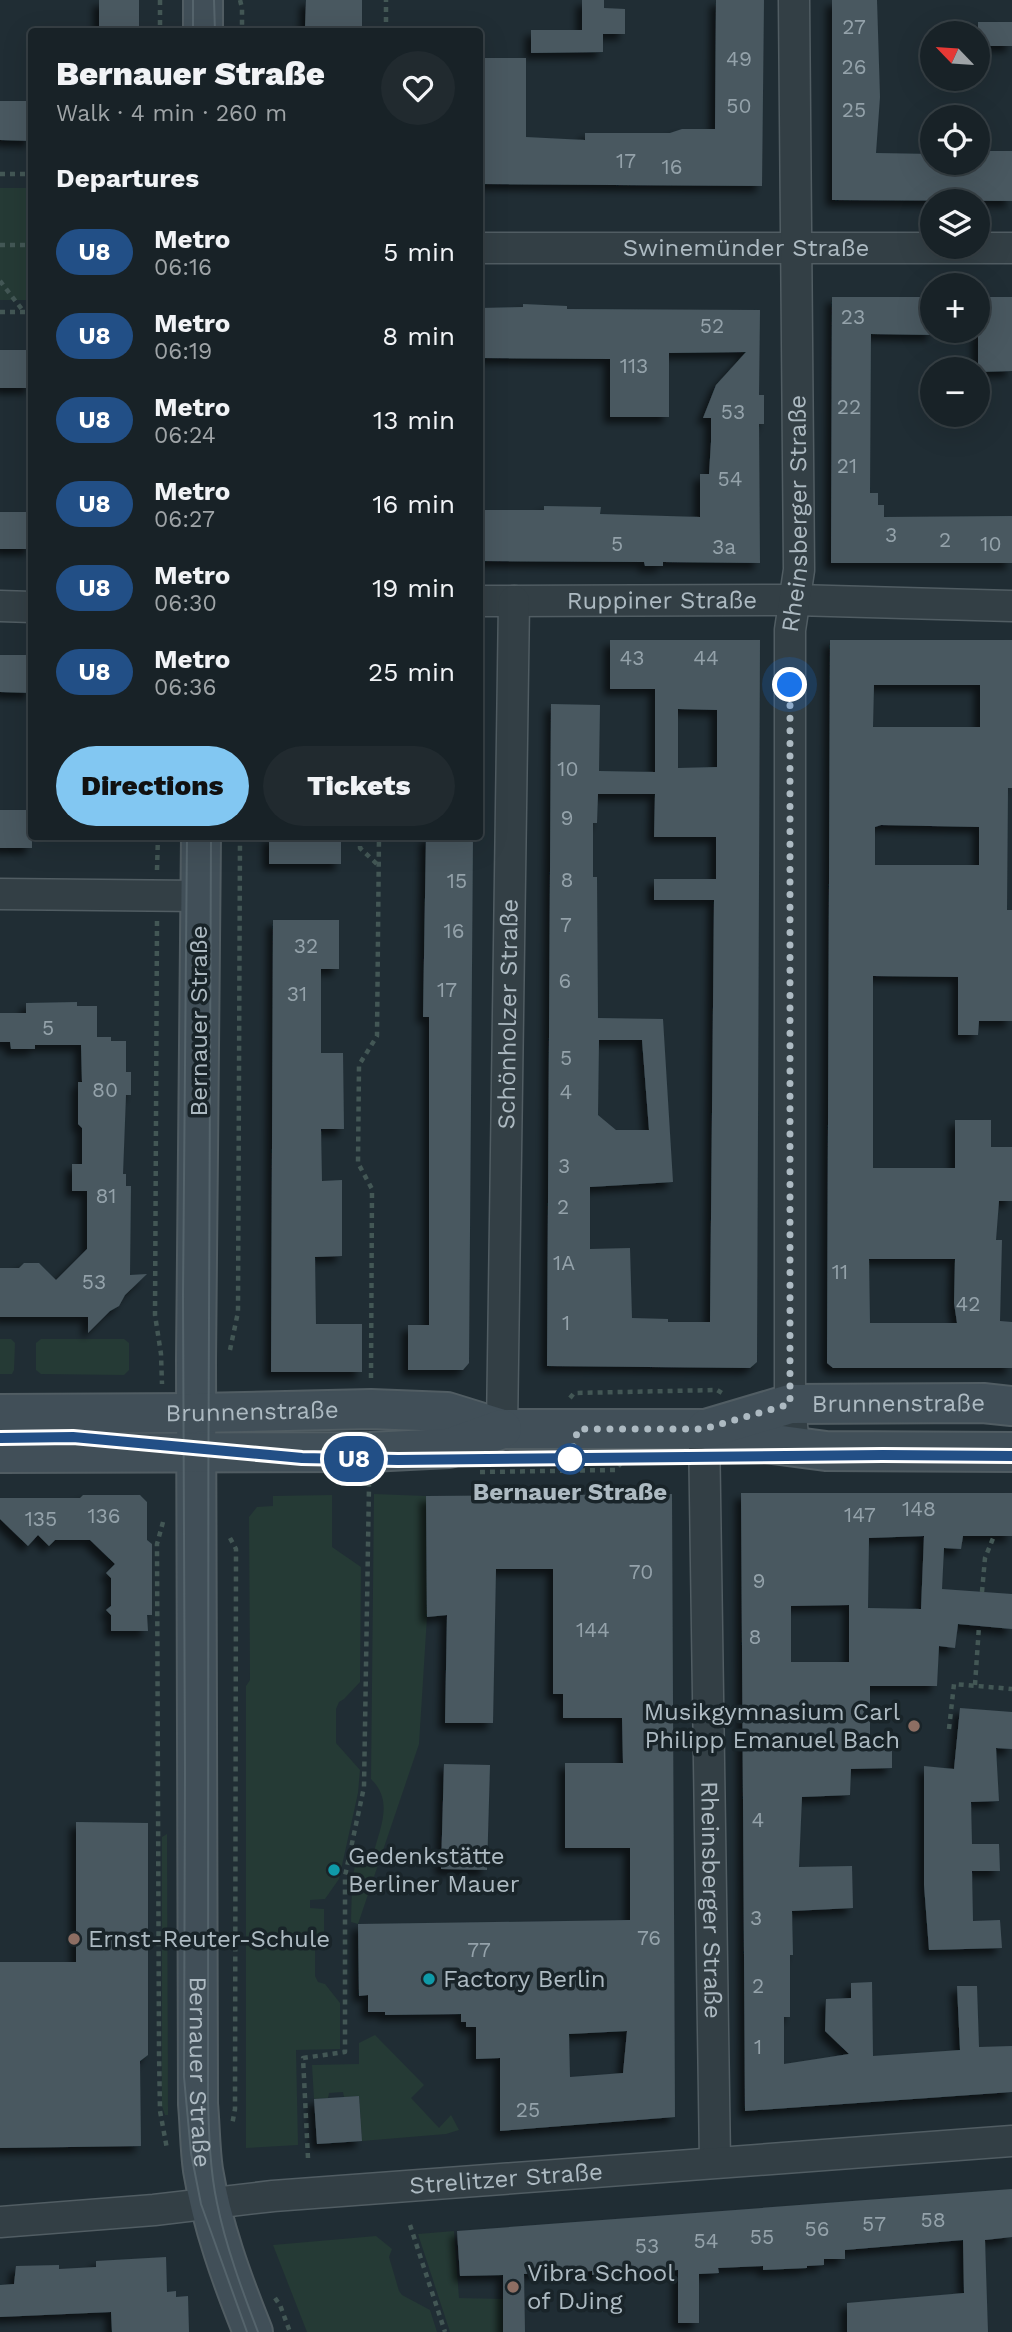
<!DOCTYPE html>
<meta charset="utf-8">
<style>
:root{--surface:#182227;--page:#212a2f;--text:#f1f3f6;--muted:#9fa4a7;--line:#363f44;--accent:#82c7f2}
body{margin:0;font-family:"Work Sans",sans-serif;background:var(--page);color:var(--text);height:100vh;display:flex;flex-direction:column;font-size:26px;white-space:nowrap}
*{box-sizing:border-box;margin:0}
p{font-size:23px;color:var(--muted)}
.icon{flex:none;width:38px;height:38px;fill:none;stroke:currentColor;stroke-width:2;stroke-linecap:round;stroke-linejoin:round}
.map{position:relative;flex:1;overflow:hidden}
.details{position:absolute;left:28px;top:28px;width:455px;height:812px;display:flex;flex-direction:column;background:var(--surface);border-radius:7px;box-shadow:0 7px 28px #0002,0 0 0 2px var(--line)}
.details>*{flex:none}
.badge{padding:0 14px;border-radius:23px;font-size:24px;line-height:46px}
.needle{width:46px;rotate:295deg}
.fabs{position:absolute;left:920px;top:21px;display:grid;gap:14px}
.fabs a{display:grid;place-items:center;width:70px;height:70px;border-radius:50%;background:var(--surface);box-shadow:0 7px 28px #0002,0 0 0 2px var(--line);font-size:35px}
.you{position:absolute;width:35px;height:35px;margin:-18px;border:5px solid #fff;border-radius:50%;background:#1a73e8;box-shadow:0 0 0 10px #1a73e833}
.map>.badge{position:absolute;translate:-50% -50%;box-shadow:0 0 0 4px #fff}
h2{padding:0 28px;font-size:26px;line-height:63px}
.round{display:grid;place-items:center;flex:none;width:74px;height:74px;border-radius:37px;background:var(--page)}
.headline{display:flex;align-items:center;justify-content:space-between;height:119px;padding:0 28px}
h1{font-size:33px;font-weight:800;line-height:52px}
.action{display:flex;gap:14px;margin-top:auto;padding:14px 28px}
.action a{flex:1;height:80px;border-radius:42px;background:var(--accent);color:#111;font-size:28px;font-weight:800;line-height:80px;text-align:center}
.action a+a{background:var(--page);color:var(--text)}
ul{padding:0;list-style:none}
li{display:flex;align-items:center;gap:21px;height:84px;padding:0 28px}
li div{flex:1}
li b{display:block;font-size:26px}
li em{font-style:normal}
li .badge{min-width:77px;font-weight:700;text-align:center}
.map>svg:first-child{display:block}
.green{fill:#253a35}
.building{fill:#485860;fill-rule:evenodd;filter:url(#shadow)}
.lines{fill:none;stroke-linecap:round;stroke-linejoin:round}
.minor-casing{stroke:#515d63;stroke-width:33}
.secondary-casing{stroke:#515d63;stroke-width:42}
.path{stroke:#435755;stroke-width:4.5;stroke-dasharray:5 5;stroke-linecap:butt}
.minor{stroke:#333f45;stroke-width:30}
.secondary{stroke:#414f58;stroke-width:38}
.tram{stroke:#55646c;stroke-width:2}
.line-casing{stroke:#fff;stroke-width:16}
.line{stroke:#224f86;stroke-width:10}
.walk{stroke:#adbac2;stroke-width:7;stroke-dasharray:0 12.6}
.stop-dot{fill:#fff;stroke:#224f86;stroke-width:3.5}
.education-dot{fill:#8d6e63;stroke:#192429;stroke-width:2.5}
.culture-dot{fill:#0f9aa8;stroke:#192429;stroke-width:2.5}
.labels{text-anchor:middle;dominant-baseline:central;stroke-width:7;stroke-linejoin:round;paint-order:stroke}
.number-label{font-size:21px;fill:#94a2aa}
.street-label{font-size:24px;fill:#adbac2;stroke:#192429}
.stop-label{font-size:24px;font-weight:bold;fill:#adbac2;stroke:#192429}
.poi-label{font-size:24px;fill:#adbac2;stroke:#192429;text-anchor:start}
</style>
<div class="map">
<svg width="1012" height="2332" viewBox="0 0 1012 2332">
<defs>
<filter id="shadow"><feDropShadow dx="-6" dy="6" stdDeviation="3.5" flood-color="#0009"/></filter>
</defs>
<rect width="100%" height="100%" fill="#202d34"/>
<g class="green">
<rect x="0" y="188" width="31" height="112"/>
<polygon points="0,1339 11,1339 15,1343 14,1370 12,1374 0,1374"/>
<polygon points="41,1339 124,1339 129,1343 129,1370 124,1375 41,1374 36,1370 36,1343"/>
<path d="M374 1494 426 1496 427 1617 419 1744 358 1924 351 1922 352 1882 356 1859 373 1855C380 1828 394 1801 371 1779Z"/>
<polygon points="332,1495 332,1547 361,1567 360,1682 344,1699 339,1702 336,1709 336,1743 360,1770 358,1793 339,1879 325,1899 310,1900 310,1908 324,1909 324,1933 315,1938 315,1976 318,1982 325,1984 340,2003 340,2049 296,2050 298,2145 246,2148 246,1686 250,1680 249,1517 257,1507 273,1506 273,1496"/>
<polygon points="167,1834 168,2115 165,2115 162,2106 162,1837"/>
<polygon points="375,2035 424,2085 411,2098 439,2128 451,2115 459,2130 446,2134 362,2141 359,2096 344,2097 343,2092 329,2093 328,2098 314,2099 312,2065 359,2064 359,2043"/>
<polygon points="454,2231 459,2298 503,2299 503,2332 450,2332 418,2234"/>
<polygon points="376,2236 392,2249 389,2257 399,2291 402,2295 430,2310 437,2332 307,2332 273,2245"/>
</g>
<g class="building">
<rect x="99" y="0" width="40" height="32"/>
<polygon points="306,0 362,0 362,28 305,28"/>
<polygon points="582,0 604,0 604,8 625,9 625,34 603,34 603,52 531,53 531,30 582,30"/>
<polygon points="716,0 764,0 762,186 480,184 480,70 483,68 483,58 526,58 526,137 585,140 585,133 670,133 682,129 715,129"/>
<polygon points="832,0 877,0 880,97 876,153 933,154 933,163 978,163 978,151 1012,151 1012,201 832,200"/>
<rect x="978" y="22" width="34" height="24"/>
<polygon points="0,101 32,101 32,141 0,140"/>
<polygon points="832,297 933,297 933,335 871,334 870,493 878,493 878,505 884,505 884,517 1012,516 1012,563 831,563"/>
<polygon points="978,297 1012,297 1012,371 978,372"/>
<polygon points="523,304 567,306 567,309 760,310 759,395 764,395 764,424 759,424 760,563 663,562 663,566 645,566 644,562 480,561 480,510 544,510 544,506 601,507 600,514 700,517 700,474 709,474 711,442 711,418 703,418 716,385 746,352 669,353 669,417 610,417 610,359 480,358 480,308 523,307"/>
<rect x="0" y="350" width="32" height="38"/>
<rect x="0" y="512" width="32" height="37"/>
<path d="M610 640H760L757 1362 750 1368 547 1366 551 704 600 705 599 771 655 772V689H610ZM678 709 717 710V767L678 768ZM598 794H655L654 837H716V879H654V900H714L710 1322H668V1319L632 1318 630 1248 590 1249V1187L673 1182 663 1019 598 1018 597 877H593V823H597ZM599 1040H642L649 1130H616L598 1115Z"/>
<path d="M830 640H1012V788H1008L1007 910H1012V1021H979L978 1035H958V977L873 976V1168H955V1120H991V1147H1012V1201H999L996 1240H1002L1000 1321 1012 1322V1368H833L827 1363ZM874 685H980V727H873ZM881 825 979 827V865H875V827ZM869 1259H955L954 1303 957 1323H870Z"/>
<polygon points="0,655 32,655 32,693 0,692"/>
<rect x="0" y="810" width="32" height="38"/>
<rect x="269" y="836" width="72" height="28"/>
<polygon points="426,836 473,836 469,1363 463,1370 408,1370 408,1325 429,1325 429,1017 423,1017"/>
<polygon points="273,920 339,920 339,969 321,969 321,1053 343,1053 344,1129 321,1129 322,1181 342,1180 342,1256 315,1257 316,1324 362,1324 362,1372 271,1372"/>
<polygon points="77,1002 77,1006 97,1006 97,1037 111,1037 111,1041 126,1041 126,1072 131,1072 131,1095 126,1095 123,1174 126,1174 126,1186 131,1186 130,1275 147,1274 125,1295 119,1306 110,1311 88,1333 88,1317 0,1317 0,1268 19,1268 24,1263 39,1263 56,1280 87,1249 87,1191 72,1191 72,1164 82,1164 82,1128 78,1124 78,1082 82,1082 81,1045 35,1045 35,1049 11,1049 10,1042 0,1042 0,1013 26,1013 26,1003"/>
<path d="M741 1493H1012V1536H963L961 1549 944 1548 942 1589 1012 1594V1629L958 1624 955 1648 939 1646 937 1686H870V1743L892 1744V1768L851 1769 850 1795 802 1797 799 1867 852 1866 853 1908 792 1911 793 1955H790V2017H784V2064L849 2054 825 2031 826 1999 851 1998V1983L872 1982 873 2056 960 2050 957 1986H977L979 2047 1012 2046V2092L745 2111ZM924 1536 921 1609 868 1608 869 1538ZM849 1605V1662H791V1606Z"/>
<path d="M672 1494 675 2117 500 2131V2058L476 2059V2027H466V2022H461V2014L385 2015V2012H368V1995L359 1996 358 1924 630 1920V1848H565V1763H623L622 1718H563V1694H553V1569H496L493 1723H445L447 1615 427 1617 426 1496ZM627 2031 623 2073 570 2077 569 2034Z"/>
<polygon points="83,1495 140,1495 147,1502 147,1540 152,1544 152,1615 147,1615 148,1631 111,1631 111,1615 106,1610 111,1606 111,1578 106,1573 115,1564 90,1540 55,1540 49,1546 38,1535 28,1546 0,1519 0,1498 80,1498"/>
<polygon points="960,1708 1012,1712 1012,1749 996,1748 999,1801 971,1802 972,1844 999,1844 1000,1871 972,1871 973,1921 1000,1920 1002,1948 929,1950 924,1885 924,1766 954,1769"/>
<polygon points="444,1764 490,1765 487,1870 441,1869"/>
<polygon points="76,1822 148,1823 148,2055 140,2061 141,2146 0,2148 0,1962 76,1962"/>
<polygon points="359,2096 362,2141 317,2144 314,2099"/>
<polygon points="1012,2189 1012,2237 985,2240 988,2332 847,2332 847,2303 964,2293 963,2240 845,2250 845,2259 824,2259 824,2265 807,2266 807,2268 763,2270 763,2266 718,2268 719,2273 699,2274 699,2323 678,2323 678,2270 592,2275 592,2271 524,2274 525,2332 503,2332 503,2275 460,2276 457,2231"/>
<polygon points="166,2257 167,2292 176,2291 176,2297 188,2296 189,2332 112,2332 111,2312 0,2317 0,2285 14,2284 16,2266 59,2265 59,2269 96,2267 96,2261"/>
</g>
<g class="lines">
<g class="minor-casing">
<g id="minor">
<path id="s1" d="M480 248H1012"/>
<path id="s2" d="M480 601 795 600 1012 606"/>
<polyline points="0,606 32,607"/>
<polyline points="0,894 200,896"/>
<path id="s3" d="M502 1429 514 601"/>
<path id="s4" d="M704 1429 715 2162"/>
<path id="s5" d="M794 1447 790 1404V630L799 570 794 0"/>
<path id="s6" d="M0 2222 154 2210 273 2196 1012 2141"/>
</g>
</g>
<g class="secondary-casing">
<g id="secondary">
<polyline points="203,0 203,32"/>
<path id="s7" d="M201 836 196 1361 198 2104C200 2126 200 2149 203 2170 212 2225 232 2280 253 2332"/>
<path id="s8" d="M0 1414 197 1413 371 1409 447 1412 502 1429H704L743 1440 826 1451 1012 1452"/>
<path id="s9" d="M706 1429 790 1404 983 1403 1012 1406"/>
<polyline points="0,1453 370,1452 449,1448 502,1429"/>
</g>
</g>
<g class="path">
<polyline points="160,0 160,32"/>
<polyline points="240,0 242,8 242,32"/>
<polyline points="386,32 386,0"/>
<polyline points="0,174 32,174"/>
<polyline points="0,245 32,245"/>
<polyline points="0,281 24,312"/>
<polyline points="0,312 32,312"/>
<polyline points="360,836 360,848 378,865"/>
<polyline points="157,870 158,836"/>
<polyline points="157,921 155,1315 161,1354 162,1384"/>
<polyline points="230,1350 238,1312 240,836"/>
<polyline points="371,1378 372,1189 358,1163 359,1065 377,1036 379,836"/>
<polyline points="570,1398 574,1393 717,1390 722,1393"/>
<polyline points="480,1472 615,1470 624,1460"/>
<polyline points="163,1522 157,1544 159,2053 160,2111 167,2149"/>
<polyline points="230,1538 236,1549 235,2109 232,2125"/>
<polyline points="982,1592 985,1558 994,1536"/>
<polyline points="975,1685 979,1626"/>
<polyline points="949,1729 954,1684 1012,1689"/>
<polyline points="308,2158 303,2058 345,2052 345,1876 364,1787 369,1485"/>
<polyline points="410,2225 445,2332"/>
<polyline points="275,2298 280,2305 290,2332"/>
</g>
<use href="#minor" class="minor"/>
<use href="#secondary" class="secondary"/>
<g class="tram">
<polyline points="193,0 193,32"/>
<polyline points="214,0 215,32"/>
<polyline points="187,836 183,1296 185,1771 184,2077 191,2153 201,2204 247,2332"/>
<path d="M211 836C207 1258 209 1679 208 2101 209 2135 210 2170 217 2203 226 2247 242 2290 258 2332"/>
</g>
</g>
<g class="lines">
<g class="line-casing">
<polyline id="line" points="0,1438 73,1437 302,1458 398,1460 883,1455 1012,1456"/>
</g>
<use href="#line" class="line"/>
<polyline class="walk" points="570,1459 578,1429 704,1429 790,1404 790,685"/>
</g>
<circle class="stop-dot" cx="570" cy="1459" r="14"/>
<g class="education-dot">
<circle cx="914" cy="1726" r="7"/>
<circle cx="74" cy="1939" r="7"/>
<circle cx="513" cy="2287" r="7"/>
</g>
<g class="culture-dot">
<circle cx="334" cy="1870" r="7"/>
<circle cx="429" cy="1979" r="7"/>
</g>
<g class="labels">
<g class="number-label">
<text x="854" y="26">27</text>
<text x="739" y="58">49</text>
<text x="854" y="66">26</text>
<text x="739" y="105">50</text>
<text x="854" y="109">25</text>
<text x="626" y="160">17</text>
<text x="672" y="166">16</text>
<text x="853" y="316">23</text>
<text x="712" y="325">52</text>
<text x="634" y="365">113</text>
<text x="849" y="406">22</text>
<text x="733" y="411">53</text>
<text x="847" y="465">21</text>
<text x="730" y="478">54</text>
<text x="891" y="534">3</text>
<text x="945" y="539">2</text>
<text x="617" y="543">5</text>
<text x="991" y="543">10</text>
<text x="724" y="546">3a</text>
<text x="632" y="657">43</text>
<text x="706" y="657">44</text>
<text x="568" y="768">10</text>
<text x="567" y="817">9</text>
<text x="567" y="879">8</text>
<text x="457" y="880">15</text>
<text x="566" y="924">7</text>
<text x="454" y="930">16</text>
<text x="306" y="945">32</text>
<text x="565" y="980">6</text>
<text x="447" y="989">17</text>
<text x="297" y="993">31</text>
<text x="48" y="1027">5</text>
<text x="566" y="1057">5</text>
<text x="105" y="1089">80</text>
<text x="566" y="1091">4</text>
<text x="564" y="1165">3</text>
<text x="106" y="1195">81</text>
<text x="563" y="1206">2</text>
<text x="564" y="1262">1A</text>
<text x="840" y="1271">11</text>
<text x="94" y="1281">53</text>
<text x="968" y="1303">42</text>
<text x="566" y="1322">1</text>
<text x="919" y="1508">148</text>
<text x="860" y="1514">147</text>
<text x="104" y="1515">136</text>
<text x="41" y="1518">135</text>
<text x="641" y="1571">70</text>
<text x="759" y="1580">9</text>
<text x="593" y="1629">144</text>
<text x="755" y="1636">8</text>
<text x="758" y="1819">4</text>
<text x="756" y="1917">3</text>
<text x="649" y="1937">76</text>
<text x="479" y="1949">77</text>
<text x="758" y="1985">2</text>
<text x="758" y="2046">1</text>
<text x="528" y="2109">25</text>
<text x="933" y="2219">58</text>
<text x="874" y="2223">57</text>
<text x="817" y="2228">56</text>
<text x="762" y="2236">55</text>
<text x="706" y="2240">54</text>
<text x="647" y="2245">53</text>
</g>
<g class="street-label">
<text stroke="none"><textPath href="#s1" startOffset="266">Swinemünder Straße</textPath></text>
<text stroke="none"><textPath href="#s5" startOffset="934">Rheinsberger Straße</textPath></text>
<text stroke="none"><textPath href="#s2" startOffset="182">Ruppiner Straße</textPath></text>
<text stroke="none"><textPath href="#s3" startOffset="415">Schönholzer Straße</textPath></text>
<text transform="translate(199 1021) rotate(-90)">Bernauer Straße</text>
<text stroke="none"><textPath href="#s9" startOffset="196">Brunnenstraße</textPath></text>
<text stroke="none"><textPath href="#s8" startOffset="252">Brunnenstraße</textPath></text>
<text stroke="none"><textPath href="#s4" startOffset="471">Rheinsberger Straße</textPath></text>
<text stroke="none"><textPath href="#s7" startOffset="1236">Bernauer Straße</textPath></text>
<text stroke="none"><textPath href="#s6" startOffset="508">Strelitzer Straße</textPath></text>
</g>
<g class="stop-label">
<text x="570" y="1492">Bernauer Straße</text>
</g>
<g class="poi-label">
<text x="900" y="1712" text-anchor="end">Musikgymnasium Carl<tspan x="900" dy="28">Philipp Emanuel Bach</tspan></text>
<text x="348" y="1856">Gedenkstätte<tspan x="348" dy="28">Berliner Mauer</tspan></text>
<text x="88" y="1939">Ernst-Reuter-Schule</text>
<text x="443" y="1979">Factory Berlin</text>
<text x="527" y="2273">Vibra School<tspan x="527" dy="28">of DJing</tspan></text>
</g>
</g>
</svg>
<div class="fabs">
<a><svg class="needle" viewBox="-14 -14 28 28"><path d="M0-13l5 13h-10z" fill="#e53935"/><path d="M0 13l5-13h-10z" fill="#9fa4a7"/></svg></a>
<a><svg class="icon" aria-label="locate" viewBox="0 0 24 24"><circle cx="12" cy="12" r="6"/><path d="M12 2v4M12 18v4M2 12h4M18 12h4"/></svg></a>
<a><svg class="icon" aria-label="layers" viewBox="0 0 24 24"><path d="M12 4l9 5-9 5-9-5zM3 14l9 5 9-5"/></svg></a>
<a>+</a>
<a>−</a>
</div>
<div class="you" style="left:790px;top:685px"></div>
<b class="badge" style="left:354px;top:1459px;background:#224f86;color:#fff">U8</b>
<section class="details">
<div class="headline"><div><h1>Bernauer Straße</h1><p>Walk · 4 min · 260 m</p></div><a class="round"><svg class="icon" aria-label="heart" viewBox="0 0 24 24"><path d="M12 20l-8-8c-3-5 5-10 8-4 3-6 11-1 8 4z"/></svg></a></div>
<h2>Departures</h2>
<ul>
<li><span class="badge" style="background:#224f86;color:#fff">U8</span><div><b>Metro</b><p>06:16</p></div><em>5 min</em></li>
<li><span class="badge" style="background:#224f86;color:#fff">U8</span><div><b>Metro</b><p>06:19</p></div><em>8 min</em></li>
<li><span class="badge" style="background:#224f86;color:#fff">U8</span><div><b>Metro</b><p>06:24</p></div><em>13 min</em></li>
<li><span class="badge" style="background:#224f86;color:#fff">U8</span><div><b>Metro</b><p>06:27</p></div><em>16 min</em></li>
<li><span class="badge" style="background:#224f86;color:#fff">U8</span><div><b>Metro</b><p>06:30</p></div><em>19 min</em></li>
<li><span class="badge" style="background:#224f86;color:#fff">U8</span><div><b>Metro</b><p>06:36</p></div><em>25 min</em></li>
</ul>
<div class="action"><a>Directions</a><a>Tickets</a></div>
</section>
</div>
